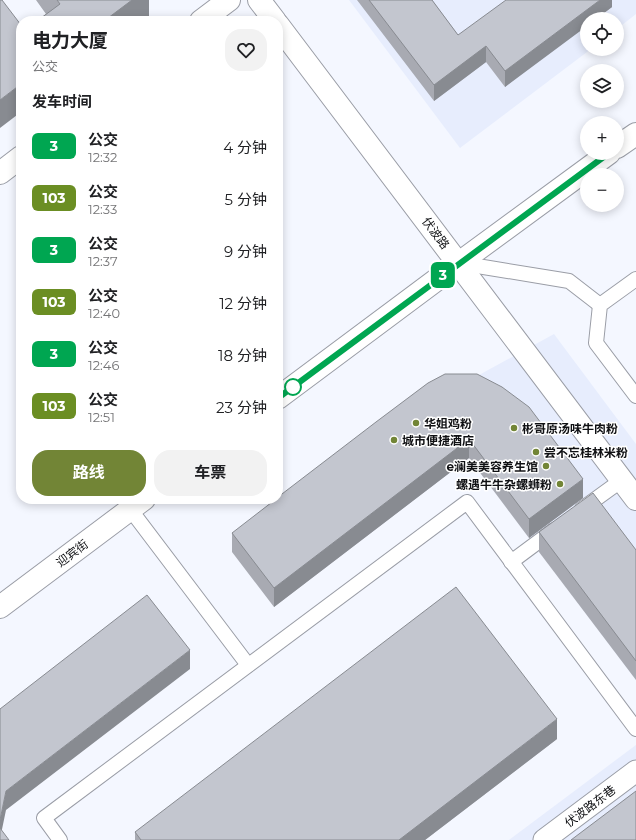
<!DOCTYPE html>
<html lang="zh">
<meta charset="utf-8">
<style>
:root{--surface:#fff;--page:#f2f2f2;--text:#202124;--muted:#757577;--accent:#728536}
body{margin:0;font-family:Montserrat,"Noto Sans SC",sans-serif;background:var(--page);color:var(--text);height:100vh;display:flex;flex-direction:column;font-size:15px;white-space:nowrap}
*{box-sizing:border-box;margin:0}
p{font-size:13px;color:var(--muted)}
.icon{flex:none;width:22px;height:22px;fill:none;stroke:currentColor;stroke-width:2;stroke-linecap:round;stroke-linejoin:round}
.map{position:relative;flex:1;overflow:hidden}
.drawer{position:absolute;left:16px;top:16px;width:267px;height:488px;display:flex;flex-direction:column;background:var(--surface);border-radius:16px;box-shadow:0 2px 10px #0003}
.drawer>*{flex:none}
.badge{padding:0 8px;border-radius:6px;font-size:14px;line-height:26px}
.tools{position:absolute;left:580px;top:12px;display:grid;gap:8px}
.tools a{display:grid;place-items:center;width:44px;height:44px;border-radius:50%;background:var(--surface);box-shadow:0 2px 10px #0003;font-size:20px}
.map>.badge{position:absolute;translate:-50% -50%;box-shadow:0 0 0 2px #fff}
h2{padding:0 16px;font-size:15px;line-height:36px}
.round{display:grid;place-items:center;flex:none;width:42px;height:42px;border-radius:16px;background:var(--page)}
.summary{display:flex;align-items:center;justify-content:space-between;height:68px;padding:0 16px}
h1{font-size:19px;font-weight:700;line-height:30px}
.cta{display:flex;gap:8px;margin-top:auto;padding:8px 16px}
.cta a{flex:1;height:46px;border-radius:16px;background:var(--accent);color:#fff;font-size:16px;font-weight:700;line-height:46px;text-align:center}
.cta a+a{background:var(--page);color:var(--text)}
ul{padding:0;list-style:none}
li{display:flex;align-items:center;gap:12px;height:52px;padding:0 16px}
li div{flex:1}
li b{display:block;font-size:15px}
li em{font-style:normal}
li .badge{min-width:44px;font-weight:700;text-align:center}
.map>svg:first-child{display:block}
.built{fill:#e7edfd}
.lines{fill:none;stroke-linecap:round;stroke-linejoin:round}
.service-casing{stroke:#9a9da6;stroke-width:16}
.pedestrian-casing{stroke:#9a9da6;stroke-width:23}
.minor-casing{stroke:#9a9da6;stroke-width:24}
.secondary-casing{stroke:#9a9da6;stroke-width:24}
.service{stroke:#fff;stroke-width:14}
.pedestrian{stroke:#fff;stroke-width:21}
.minor{stroke:#fff;stroke-width:22}
.secondary{stroke:#fff;stroke-width:22}
.wall{fill:#a8aab2}
.shaded-wall{fill:#888b91}
.building{fill:#c3c6cf;stroke:#888b91}
.line-casing{stroke:#fff;stroke-width:9}
.line{stroke:#00a651;stroke-width:6}
.stop-dot{fill:#fff;stroke:#00a651;stroke-width:2}
.poi-dot{fill:#728536;stroke:#fff;stroke-width:1.5}
.labels{text-anchor:middle;dominant-baseline:central;stroke-width:3;stroke-linejoin:round;paint-order:stroke}
.street-label{font-size:12px;fill:#0f1013;stroke:#fff}
.poi-label{font-size:12px;font-weight:bold;fill:#0f1013;stroke:#fff;text-anchor:start}
</style>
<div class="map">
<svg width="636" height="840" viewBox="0 0 636 840">
<rect width="100%" height="100%" fill="#f4f7ff"/>
<g class="built">
<polygon points="349,0 636,0 636,14 617,29 617,19 587,19 587,49 591,49 460,148"/>
<polygon points="554,334 636,444 636,680 428,403"/>
<polygon points="636,745 636,810 596,840 509,840"/>
</g>
<g class="lines">
<g class="service-casing">
<g id="service">
<polyline points="459,263 569,281 600,305"/>
<polyline points="636,279 600,305 596,343 636,396"/>
<polyline points="130,509 248,665"/>
<polyline points="582,509 622,480"/>
<polyline points="511,562 554,530"/>
<polyline points="60,840 44,818 467,502 636,729"/>
</g>
</g>
<g class="pedestrian-casing">
<polyline id="pedestrian" points="544,840 636,771"/>
</g>
<g class="minor-casing">
<g id="minor">
<polyline points="259,0 275,21"/>
<polyline points="201,21 229,0"/>
<polyline points="278,25 636,499"/>
<polyline points="0,173 21,157"/>
</g>
</g>
<g class="secondary-casing">
<g id="secondary">
<polyline points="617,147 636,134"/>
<polyline points="278,398 459,263 609,153"/>
<polyline points="0,607 144,499"/>
</g>
</g>
<use href="#service" class="service"/>
<use href="#pedestrian" class="pedestrian"/>
<use href="#minor" class="minor"/>
<use href="#secondary" class="secondary"/>
</g>
<g class="wall">
<polygon points="36,0 149,0 149,16 142,21 37,21 46,14"/>
<polygon points="357,0 432,0 458,35 612,0 612,7 596,19 587,19 505,87 486,62 434,101"/>
<polygon points="502,387 583,498 529,538 469,458 274,607 232,552 232,533"/>
<polygon points="539,532 636,550 636,680 539,552"/>
<polygon points="557,739 425,840 135,840 135,832"/>
</g>
<g class="shaded-wall">
<polygon points="132,0 149,0 149,16 142,21 104,21"/>
<polygon points="600,0 612,0 612,7 596,19 587,19 587,26 505,87 505,71"/>
<polygon points="486,46 486,62 434,101 434,85"/>
<polygon points="21,84 21,112 0,128 0,100"/>
<polygon points="469,439 469,458 274,607 274,588"/>
<polygon points="583,479 583,498 529,538 529,519"/>
<polygon points="190,650 190,669 6,810 0,839 0,820 6,791"/>
<polygon points="557,719 557,739 425,840 399,840"/>
</g>
<g class="building">
<polygon points="0,0 2,0 21,25 21,84 0,100"/>
<polygon points="57,0 132,0 104,21 37,21 60,4"/>
<polygon points="369,0 432,0 458,35 506,0 600,0 505,71 486,46 434,85"/>
<polygon points="445,374 477,374 502,387 529,407 583,479 529,519 469,439 274,588 232,533 276,499 278,499 278,497 376,422 428,383"/>
<polygon points="593,493 636,550 636,661 539,532"/>
<polygon points="456,587 557,719 399,840 141,840 135,832"/>
<polygon points="147,595 190,650 6,791 0,820 0,709"/>
<polygon points="636,791 636,840 571,840"/>
<polygon points="0,828 9,840 0,840"/>
</g>
<g class="lines">
<g class="line-casing">
<polyline id="line" points="278,398 609,153"/>
</g>
<use href="#line" class="line"/>
</g>
<circle class="stop-dot" cx="293" cy="387" r="8"/>
<g class="poi-dot">
<circle cx="416" cy="423" r="4"/>
<circle cx="514" cy="428" r="4"/>
<circle cx="394" cy="440" r="4"/>
<circle cx="536" cy="452" r="4"/>
<circle cx="546" cy="466" r="4"/>
<circle cx="560" cy="484" r="4"/>
</g>
<g class="labels">
<g class="street-label">
<text transform="translate(436 233) rotate(53)">伏波路</text>
<text transform="translate(72 553) rotate(-37)">迎宾街</text>
<text transform="translate(590 806) rotate(-37)">伏波路东巷</text>
</g>
<g class="poi-label">
<text x="424" y="423">华姐鸡粉</text>
<text x="522" y="428">彬哥原汤味牛肉粉</text>
<text x="402" y="440">城市便捷酒店</text>
<text x="544" y="452">尝不忘桂林米粉</text>
<text x="538" y="466" text-anchor="end">e澜美美容养生馆</text>
<text x="552" y="484" text-anchor="end">螺遇牛牛杂螺蛳粉</text>
</g>
</g>
</svg>
<div class="tools">
<a><svg class="icon" aria-label="locate" viewBox="0 0 24 24"><circle cx="12" cy="12" r="6"/><path d="M12 2v4M12 18v4M2 12h4M18 12h4"/></svg></a>
<a><svg class="icon" aria-label="layers" viewBox="0 0 24 24"><path d="M12 4l9 5-9 5-9-5zM3 14l9 5 9-5"/></svg></a>
<a>+</a>
<a>−</a>
</div>
<b class="badge" style="left:443px;top:275px;background:#00a651;color:#fff">3</b>
<section class="drawer">
<div class="summary"><div><h1>电力大厦</h1><p>公交</p></div><a class="round"><svg class="icon" aria-label="heart" viewBox="0 0 24 24"><path d="M12 20l-8-8c-3-5 5-10 8-4 3-6 11-1 8 4z"/></svg></a></div>
<h2>发车时间</h2>
<ul>
<li><span class="badge" style="background:#00a651;color:#fff">3</span><div><b>公交</b><p>12:32</p></div><em>4 分钟</em></li>
<li><span class="badge" style="background:#6b8e23;color:#fff">103</span><div><b>公交</b><p>12:33</p></div><em>5 分钟</em></li>
<li><span class="badge" style="background:#00a651;color:#fff">3</span><div><b>公交</b><p>12:37</p></div><em>9 分钟</em></li>
<li><span class="badge" style="background:#6b8e23;color:#fff">103</span><div><b>公交</b><p>12:40</p></div><em>12 分钟</em></li>
<li><span class="badge" style="background:#00a651;color:#fff">3</span><div><b>公交</b><p>12:46</p></div><em>18 分钟</em></li>
<li><span class="badge" style="background:#6b8e23;color:#fff">103</span><div><b>公交</b><p>12:51</p></div><em>23 分钟</em></li>
</ul>
<div class="cta"><a>路线</a><a>车票</a></div>
</section>
</div>
